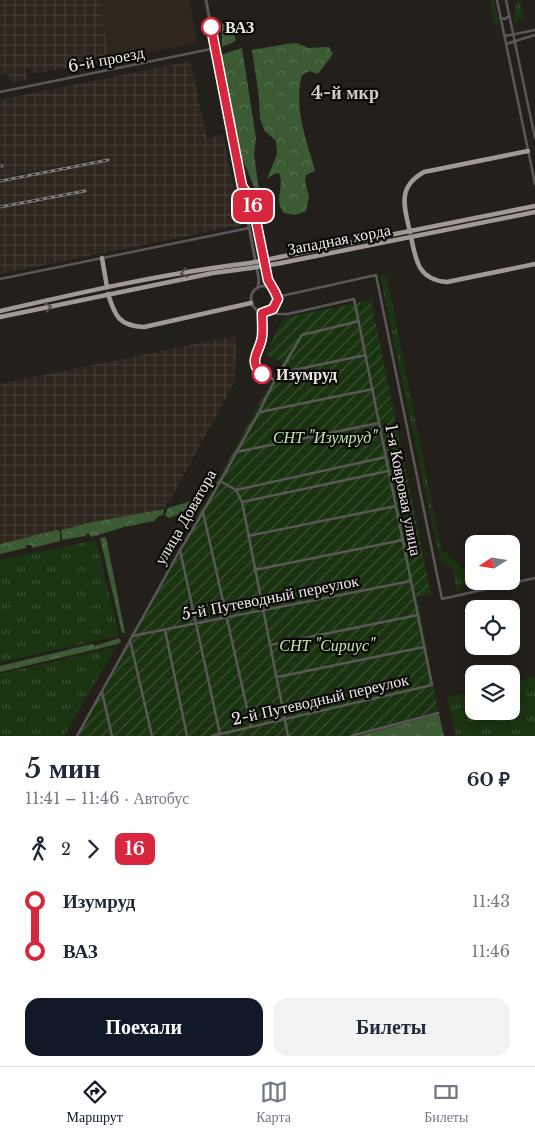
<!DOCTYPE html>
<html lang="ru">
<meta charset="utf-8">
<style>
:root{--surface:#fff;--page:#f2f2f3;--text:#1f2937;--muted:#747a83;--line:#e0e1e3;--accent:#111827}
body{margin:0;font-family:"Libre Baskerville",serif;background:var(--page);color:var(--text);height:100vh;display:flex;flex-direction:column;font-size:19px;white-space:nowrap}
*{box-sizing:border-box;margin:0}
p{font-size:16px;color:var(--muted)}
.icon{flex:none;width:28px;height:28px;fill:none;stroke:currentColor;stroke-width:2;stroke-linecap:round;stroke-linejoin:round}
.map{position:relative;height:736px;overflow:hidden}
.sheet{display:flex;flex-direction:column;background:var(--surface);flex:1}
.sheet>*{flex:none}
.badge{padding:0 10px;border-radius:8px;font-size:18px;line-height:32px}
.needle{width:32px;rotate:258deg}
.tools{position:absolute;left:465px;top:535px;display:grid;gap:10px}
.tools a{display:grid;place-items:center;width:55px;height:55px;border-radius:10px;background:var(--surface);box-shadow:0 2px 12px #0003;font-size:25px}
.map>.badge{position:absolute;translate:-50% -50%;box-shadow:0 0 0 2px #fff}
.legs{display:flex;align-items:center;gap:8px;height:55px;padding:0 25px;font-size:16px}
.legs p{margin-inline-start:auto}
.overview{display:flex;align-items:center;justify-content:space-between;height:85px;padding:0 25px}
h1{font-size:28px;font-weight:600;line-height:38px}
.button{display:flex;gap:10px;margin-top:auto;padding:10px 25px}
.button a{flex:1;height:58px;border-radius:15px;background:var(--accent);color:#fff;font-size:20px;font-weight:600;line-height:58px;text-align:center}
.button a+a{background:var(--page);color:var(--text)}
ul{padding:0 25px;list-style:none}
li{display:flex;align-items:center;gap:18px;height:50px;font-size:19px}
li i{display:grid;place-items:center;width:8px;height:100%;margin:0 6px;background:currentColor}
li i::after{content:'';width:12px;height:12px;margin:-6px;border:4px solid;border-radius:50%;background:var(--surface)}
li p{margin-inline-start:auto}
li:first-child i{background:linear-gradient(#0000 50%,currentColor 0)}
li:last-child i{background:linear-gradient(currentColor 50%,#0000 0)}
.tabs{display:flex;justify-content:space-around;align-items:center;height:70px;border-top:1px solid var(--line);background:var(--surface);font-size:14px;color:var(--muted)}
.tabs a{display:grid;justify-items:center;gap:2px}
.tabs .current{color:var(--accent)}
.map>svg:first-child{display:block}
.built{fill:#2f271e}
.industrial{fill:url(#industrial-grid)}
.grass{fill:url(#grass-tufts)}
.forest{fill:url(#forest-crowns)}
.garden{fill:url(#garden-furrows)}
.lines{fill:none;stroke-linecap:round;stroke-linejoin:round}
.minor{stroke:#5a5756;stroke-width:2.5}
.tertiary{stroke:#5a5756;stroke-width:3}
.trunk{stroke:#a09996;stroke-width:4.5}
.rail-casing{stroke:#817d7a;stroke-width:3}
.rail{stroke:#0b0908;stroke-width:1;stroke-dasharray:4;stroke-linecap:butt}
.trunk-bridge{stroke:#a09996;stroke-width:4.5}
.oneway{stroke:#56514f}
.line-1-casing{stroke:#fff;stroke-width:11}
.line-1{stroke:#d7263d;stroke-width:8}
.stop-1-dot{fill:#fff;stroke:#d7263d;stroke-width:2.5}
.labels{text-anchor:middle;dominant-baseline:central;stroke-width:4.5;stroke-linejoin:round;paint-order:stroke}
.stop-label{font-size:16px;font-weight:bold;fill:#ece9e6;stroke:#0b0908;text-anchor:start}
.street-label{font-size:16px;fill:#ece9e6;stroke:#0b0908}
.park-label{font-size:16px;font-style:italic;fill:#b9ecab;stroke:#0b0908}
.neighbourhood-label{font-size:18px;font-weight:bold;fill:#d2ccc7;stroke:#0b0908}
</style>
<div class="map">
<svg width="535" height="736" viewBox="0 0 535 736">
<defs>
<pattern id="industrial-grid" width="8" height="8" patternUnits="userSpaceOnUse" patternTransform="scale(1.25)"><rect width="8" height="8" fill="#2f271e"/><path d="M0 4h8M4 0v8" fill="none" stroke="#433c34"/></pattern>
<pattern id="grass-tufts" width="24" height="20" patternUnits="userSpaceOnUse" patternTransform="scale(1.25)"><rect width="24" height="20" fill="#1a3311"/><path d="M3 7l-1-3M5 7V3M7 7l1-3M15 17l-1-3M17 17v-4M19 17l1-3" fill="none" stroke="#3b5134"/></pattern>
<pattern id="forest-crowns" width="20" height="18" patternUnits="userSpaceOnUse" patternTransform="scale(1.25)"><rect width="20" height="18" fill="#3c5a33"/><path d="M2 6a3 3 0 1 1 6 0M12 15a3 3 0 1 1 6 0" fill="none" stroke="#587251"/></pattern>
<pattern id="garden-furrows" width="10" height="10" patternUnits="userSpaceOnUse" patternTransform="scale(1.25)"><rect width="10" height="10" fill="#1a3311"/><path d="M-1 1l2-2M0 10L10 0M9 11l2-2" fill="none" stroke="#3b5134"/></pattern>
</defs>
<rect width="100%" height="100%" fill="#231f1b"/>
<polygon class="built" points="101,0 189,0 198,43 110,60 100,14 104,13"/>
<g class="industrial">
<polygon points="0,0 101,0 104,13 101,14 110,60 36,74 30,68 25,69 27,79 11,83 8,73 0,75"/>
<polygon points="190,61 207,138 223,135 242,225 0,274 0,182 88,165 103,161 102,158 0,178 0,100"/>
<polygon points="235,336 236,351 234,383 169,502 165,503 166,508 0,544 0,384"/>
</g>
<g class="grass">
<polygon points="490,0 494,0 499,25 495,26"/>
<polygon points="520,0 524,19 513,22 517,2"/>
<polygon points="383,275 387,277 441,549 474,578 474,581 477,581 460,586 459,592 457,591 452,567 440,560 380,277"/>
<polygon points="96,540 119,636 0,662 0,560"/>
<polygon points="116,647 64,736 0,736 0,674"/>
<polygon points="535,677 535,736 456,736 447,697 474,691 474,711 511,711 511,682"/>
</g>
<g class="forest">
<polygon points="222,23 232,29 236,40 232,43 222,47"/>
<path d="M296 43 309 48 329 47 333 54 318 74 309 71 302 75C293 108 307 141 315 171L306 175 305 181 309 197 306 211 296 215 284 213C273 201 285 186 279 173L274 174 267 179 277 154 276 141 264 130 260 118 259 97 252 50 286 44Z"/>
<polygon points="242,48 256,138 254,154 259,190 255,189 242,158 221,55"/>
<polygon points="191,501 192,503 187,512 168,518 165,515 168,508"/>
<polygon points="164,509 163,515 159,516 154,521 124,527 92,537 88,533 85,536 62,540 61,530 93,522"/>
<polygon points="57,530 60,532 60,541 32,548 31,545 26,545 26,548 0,554 0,544"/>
<polygon points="106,537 125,633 122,633 100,538"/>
<polygon points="119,638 121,641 118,644 0,672 0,666 92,644 95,646"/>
<polygon points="439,714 444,736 358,736"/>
</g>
<polygon class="garden" points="371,300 431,594 417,597 438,711 346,736 77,736 282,362 265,355 283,318"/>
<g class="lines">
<g class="minor">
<polyline points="497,0 535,184"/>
<polyline points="506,0 535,138"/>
<polyline points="500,18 505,19 509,16"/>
<polyline points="505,36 535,30"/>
<polyline points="506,44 535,35"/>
<polyline points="0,92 216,48"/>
<polyline points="0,279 249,228"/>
<polyline points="277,297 376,275 442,599 535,578"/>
<path d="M262 313C262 322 263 332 261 340 261 344 258 347 257 351 251 368 261 374 275 380"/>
<polyline points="279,373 366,355"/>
<polyline points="260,412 373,389"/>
<polyline points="236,452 379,423"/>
<polyline points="220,481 236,490 242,502 288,736"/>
<polyline points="236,490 386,457"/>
<polyline points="242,502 388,471"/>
<polyline points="203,512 251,726"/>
<polyline points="248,536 396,506"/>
<polyline points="180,550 220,734"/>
<polyline points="254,570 403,540"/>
<polyline points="165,630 187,736"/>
<polyline points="132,636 411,581"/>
<polyline points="130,640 152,736"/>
<polyline points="270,645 418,615"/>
<polyline points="277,677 424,647"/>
<polyline points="102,692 112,736"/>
<polyline points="77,736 180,550 203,512 259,412 275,380 302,335 359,321"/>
<polyline points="212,736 432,685 354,299 288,314 278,314 271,311"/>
<polyline points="351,736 438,713"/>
</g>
<g class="tertiary">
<polyline points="206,0 259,280 258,287"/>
<polyline points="244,188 252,201 268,280 271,288"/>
<circle cx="264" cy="299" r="13"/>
</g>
<g class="trunk">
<path d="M410 232C404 206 397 187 424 172L528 151"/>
<path d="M411 237C416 262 419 280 447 282L535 264"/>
<polyline points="280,257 535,206"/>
<polyline points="102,258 107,287"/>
<polyline points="281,263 535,212"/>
<path d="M108 294C115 316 119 326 144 327L251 303"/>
<path d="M0 311C83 292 166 273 250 263"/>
<polyline points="0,317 213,273 251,268"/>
</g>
<g class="rail-casing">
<g id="rail">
<polyline points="0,166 2,166"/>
<polyline points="0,181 108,160"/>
<polyline points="0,207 85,191"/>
</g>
</g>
<use href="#rail" class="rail"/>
<g class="trunk-bridge">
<polyline points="250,263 280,257"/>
<polyline points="251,268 281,263"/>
</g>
</g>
<defs><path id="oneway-chevron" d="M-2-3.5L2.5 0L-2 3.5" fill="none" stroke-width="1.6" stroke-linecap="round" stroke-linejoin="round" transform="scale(1.25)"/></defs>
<g class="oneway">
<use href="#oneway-chevron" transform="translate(184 273) rotate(169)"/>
<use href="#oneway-chevron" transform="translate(48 307) rotate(-12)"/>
</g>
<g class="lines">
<g class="line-1-casing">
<path id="line-1" d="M211 27 242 186 252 201 268 280 275 292 278 299 273 309 262 313C262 321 263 329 262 337 260 352 247 361 262 374"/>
</g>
<use href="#line-1" class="line-1"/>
</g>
<g class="stop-1-dot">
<circle cx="211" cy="27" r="9"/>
<circle cx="262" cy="374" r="9"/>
</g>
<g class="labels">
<g class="stop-label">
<text x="225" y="27">ВАЗ</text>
<text x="276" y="374">Изумруд</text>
</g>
<g class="street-label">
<text transform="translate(106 59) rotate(-11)">6-й проезд</text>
<text transform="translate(339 239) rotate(-11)">Западная хорда</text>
<text transform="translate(404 490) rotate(79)">1-я Ковровая улица</text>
<text transform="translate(185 517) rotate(-60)">улица Доватора</text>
<text transform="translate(270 597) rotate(-11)">5-й Путеводный переулок</text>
<text transform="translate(320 699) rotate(-13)">2-й Путеводный переулок</text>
</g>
<g class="park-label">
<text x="325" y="437">СНТ "Изумруд"</text>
<text x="327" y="645">СНТ "Сириус"</text>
</g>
<g class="neighbourhood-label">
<text x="345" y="93">4-й мкр</text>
</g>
</g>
</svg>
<div class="tools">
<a><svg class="needle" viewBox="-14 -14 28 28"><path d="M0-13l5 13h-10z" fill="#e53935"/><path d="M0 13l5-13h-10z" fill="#747a83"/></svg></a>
<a><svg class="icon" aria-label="locate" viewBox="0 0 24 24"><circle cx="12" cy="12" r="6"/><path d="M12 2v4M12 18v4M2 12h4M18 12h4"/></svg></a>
<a><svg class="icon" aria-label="layers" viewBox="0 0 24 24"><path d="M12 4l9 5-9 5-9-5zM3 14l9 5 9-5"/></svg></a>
</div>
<b class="badge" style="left:253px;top:206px;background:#d7263d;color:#fff">16</b>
</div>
<section class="sheet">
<div class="overview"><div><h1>5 мин</h1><p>11:41 – 11:46 · Автобус</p></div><b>60 ₽</b></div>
<div class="legs"><svg class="icon" aria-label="walk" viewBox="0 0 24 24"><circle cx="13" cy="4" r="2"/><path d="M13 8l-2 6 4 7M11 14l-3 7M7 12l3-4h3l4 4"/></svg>2<svg class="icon" aria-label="forward" viewBox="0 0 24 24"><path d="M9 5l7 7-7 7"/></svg><b class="badge" style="background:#d7263d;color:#fff">16</b></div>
<ul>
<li><i style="color:#d7263d"></i><b>Изумруд</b><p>11:43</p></li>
<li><i style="color:#d7263d"></i><b>ВАЗ</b><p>11:46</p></li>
</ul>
<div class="button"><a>Поехали</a><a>Билеты</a></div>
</section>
<nav class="tabs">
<a class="current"><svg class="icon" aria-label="directions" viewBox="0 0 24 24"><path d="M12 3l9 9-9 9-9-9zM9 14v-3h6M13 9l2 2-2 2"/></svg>Маршрут</a>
<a><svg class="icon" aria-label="map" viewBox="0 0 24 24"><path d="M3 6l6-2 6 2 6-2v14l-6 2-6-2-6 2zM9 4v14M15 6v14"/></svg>Карта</a>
<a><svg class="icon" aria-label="tickets" viewBox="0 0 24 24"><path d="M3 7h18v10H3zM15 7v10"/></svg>Билеты</a>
</nav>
